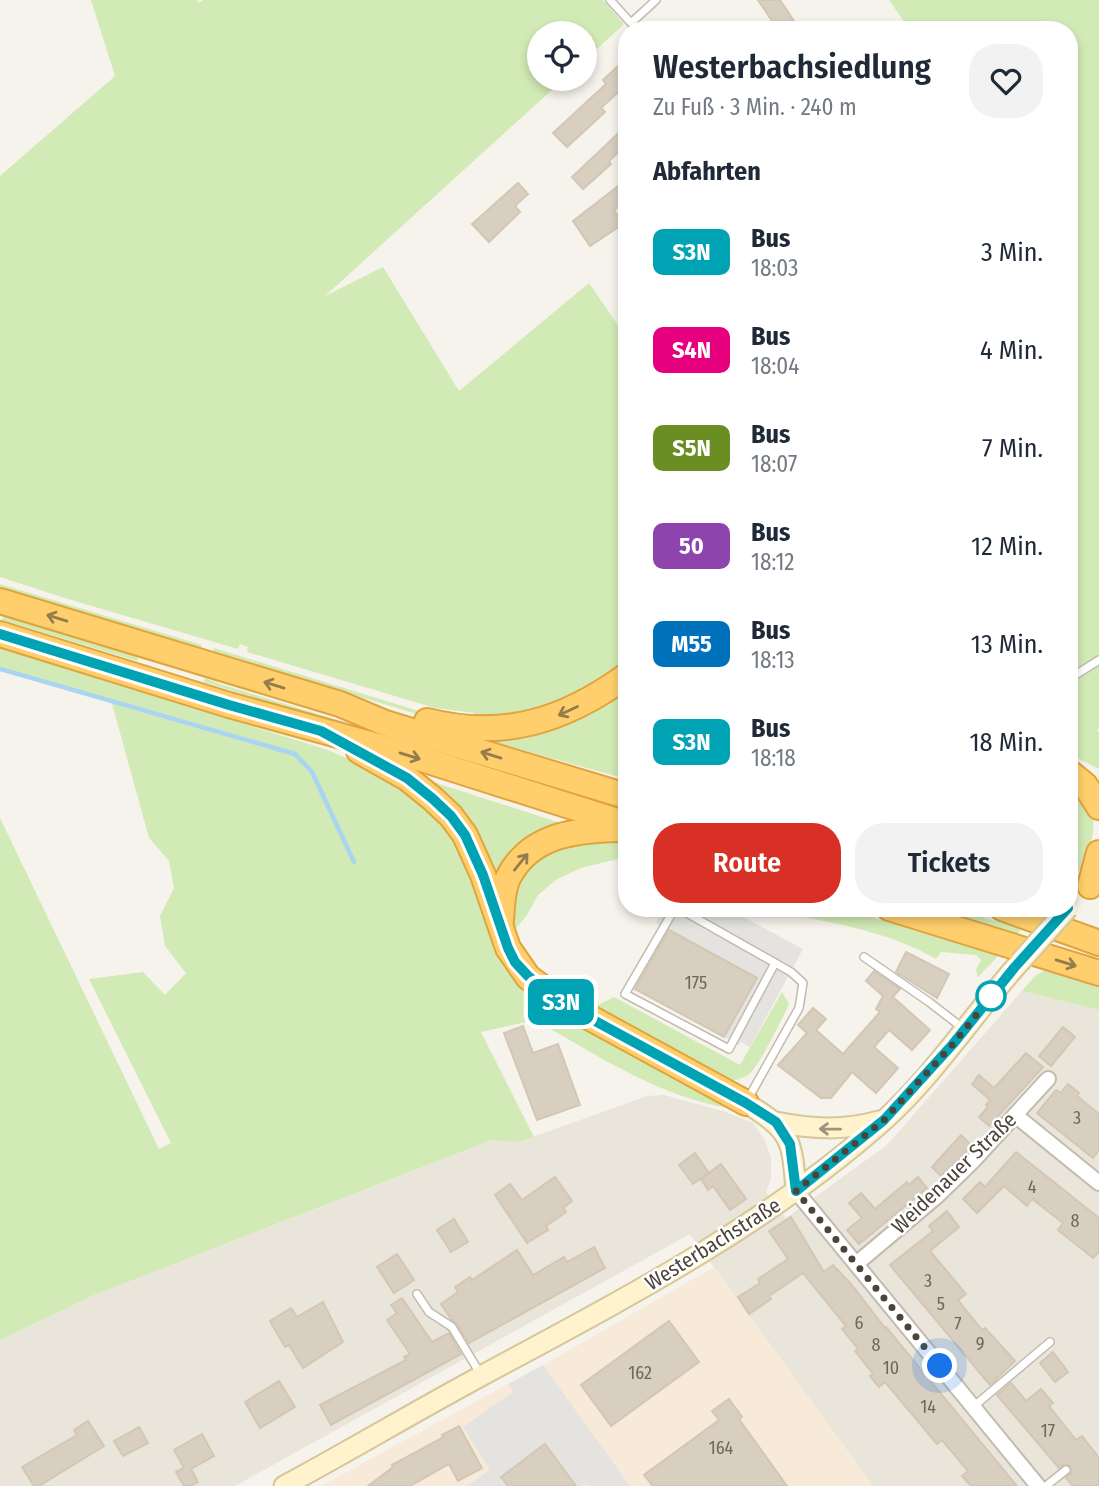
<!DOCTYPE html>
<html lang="de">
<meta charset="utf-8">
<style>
:root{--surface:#fff;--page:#f2f2f3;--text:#1f2937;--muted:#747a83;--accent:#d93025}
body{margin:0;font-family:"Fira Sans Condensed",sans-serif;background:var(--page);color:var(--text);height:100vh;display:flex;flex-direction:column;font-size:26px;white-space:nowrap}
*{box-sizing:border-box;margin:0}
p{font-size:23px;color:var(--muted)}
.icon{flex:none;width:38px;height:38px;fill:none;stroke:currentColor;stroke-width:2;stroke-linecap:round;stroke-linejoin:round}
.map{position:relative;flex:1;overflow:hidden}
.details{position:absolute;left:618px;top:21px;width:460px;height:896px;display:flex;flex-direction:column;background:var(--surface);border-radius:28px;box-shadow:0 4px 10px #0003}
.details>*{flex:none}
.badge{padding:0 14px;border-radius:10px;font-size:24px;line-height:46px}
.controls{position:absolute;left:527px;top:21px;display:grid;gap:14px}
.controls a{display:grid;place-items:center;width:70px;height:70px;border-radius:50%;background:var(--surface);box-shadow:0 4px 10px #0003;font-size:35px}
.you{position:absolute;width:35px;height:35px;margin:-18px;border:5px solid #fff;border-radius:50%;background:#1a73e8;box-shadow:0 0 0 10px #1a73e833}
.map>.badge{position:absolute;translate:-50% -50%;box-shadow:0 0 0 4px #fff}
h2{padding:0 35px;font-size:26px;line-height:63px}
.round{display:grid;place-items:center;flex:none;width:74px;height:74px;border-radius:28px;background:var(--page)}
.head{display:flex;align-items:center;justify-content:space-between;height:119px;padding:0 35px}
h1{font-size:33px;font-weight:600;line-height:52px}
.primary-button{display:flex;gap:14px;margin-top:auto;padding:14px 35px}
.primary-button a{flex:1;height:80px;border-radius:28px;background:var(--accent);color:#fff;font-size:28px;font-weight:600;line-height:80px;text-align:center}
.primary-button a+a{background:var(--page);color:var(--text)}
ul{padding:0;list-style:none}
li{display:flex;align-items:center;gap:21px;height:98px;padding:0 35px}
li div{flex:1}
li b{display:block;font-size:26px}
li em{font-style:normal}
li .badge{min-width:77px;font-weight:700;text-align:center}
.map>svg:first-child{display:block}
.residential{fill:#eae5da}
.commercial{fill:#f7ead8}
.green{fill:#d2eab5}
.parking{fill:#e5e3e0}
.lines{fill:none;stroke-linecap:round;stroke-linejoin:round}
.stream{stroke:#a9d4f2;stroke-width:4.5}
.building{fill:#d8cfc1;stroke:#d3c7b4;stroke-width:2}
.lane-casing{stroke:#c2bbae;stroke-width:10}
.street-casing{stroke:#c2bbae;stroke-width:18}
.secondary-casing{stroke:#d6c79b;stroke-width:23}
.highway-casing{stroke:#e0a43c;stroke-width:28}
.lane{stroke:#fff;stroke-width:7}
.street{stroke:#fff;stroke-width:14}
.secondary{stroke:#fff3cd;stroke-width:19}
.highway{stroke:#ffcf6e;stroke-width:24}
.secondary-bridge-casing{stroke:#d6c79b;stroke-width:23;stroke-linecap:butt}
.secondary-bridge{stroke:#fff3cd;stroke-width:19}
.oneway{stroke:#937c4e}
.oneway2{stroke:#9c937c}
.line-casing{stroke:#fff;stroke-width:16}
.line{stroke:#00a3b4;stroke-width:10}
.walk{stroke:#4b4439;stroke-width:7;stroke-dasharray:0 12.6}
.stop-dot{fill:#fff;stroke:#00a3b4;stroke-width:3.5}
.labels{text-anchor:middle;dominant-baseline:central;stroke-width:5;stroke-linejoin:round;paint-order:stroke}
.number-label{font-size:18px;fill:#6e675b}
.street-label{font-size:21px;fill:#4b4439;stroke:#fff}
</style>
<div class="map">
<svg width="1099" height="1486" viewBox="0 0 1099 1486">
<rect width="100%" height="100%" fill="#f6f3ec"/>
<polygon class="residential" points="1022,991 1099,1010 1099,1486 873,1486 690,1234 235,1486 0,1486 0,1340 92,1296 495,1139 519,1142 647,1096 664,1095 723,1111 753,1123 765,1140 771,1158 771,1179 766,1192 786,1218 887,1145"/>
<polygon class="commercial" points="714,1267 873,1486 321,1486 543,1365"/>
<g class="green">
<polygon points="91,0 197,0 199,3 203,0 603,0 624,24 585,60 584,33 539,33 539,79 564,79 325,296 383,267 459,391 589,283 626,337 626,667 583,696 516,720 423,716 213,652 214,648 422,712 474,716 475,713 435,708 247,652 248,647 240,644 238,649 68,599 0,577 0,176 115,76"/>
<polygon points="889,0 1099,0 1099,728 1097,731 1099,732 1099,769 1069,754 1069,30 910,30"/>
<polygon points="0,584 202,645 201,648 0,587"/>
<polygon points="3,616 138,657 137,661 2,620"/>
<path d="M0 648 325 749 390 776 421 797 457 840 481 900 494 951 504 967 536 998 556 1011 735 1109C662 1099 597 1055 535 1020L481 1032 534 1137 519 1142 492 1140 92 1296 0 1340V818L159 1149 171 1143 89 979 143 972 165 995 186 973 165 946 160 916 174 888 169 861 149 838 111 700 0 669Z"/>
<polygon points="205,678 223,685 583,795 581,798 204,682"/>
<polygon points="626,685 626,779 483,739"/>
<polygon points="424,779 570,826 496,892"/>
<path d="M1069 783C1076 790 1086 799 1091 808 1099 834 1086 863 1070 883Z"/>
<polygon points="613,839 626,842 626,857 581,868 557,879 538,895 527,915 510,935 508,911 519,874 551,847"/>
<path d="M774 908H841L999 955 978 977 976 970 981 960 976 955 941 952 936 959C890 932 837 924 785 913Z"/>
<polygon points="935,908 953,908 1021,929 1017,934"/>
<polygon points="1045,970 1099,986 1099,1010 1022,991 1035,976"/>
<path d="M782 992 789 1004 786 1011C778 1026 760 1065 748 1075 742 1079 734 1081 726 1080L592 1008 614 997 740 1065Z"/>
</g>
<g class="parking">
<polygon points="664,908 727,908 803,949 750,1047 741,1042 739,1045 724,1037 756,978 656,923"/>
<polygon points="543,1365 630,1486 588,1486 585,1484 582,1486 467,1486 490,1470 463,1427 513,1392 508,1384"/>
</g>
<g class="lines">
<polyline class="stream" points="0,669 295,754 312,772 354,862"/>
</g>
<g class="building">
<polygon points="758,0 780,0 800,30 778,30"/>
<polygon points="626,59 626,85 601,108 605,112 567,147 553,133 606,84 603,80"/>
<polygon points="626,126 626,145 609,161 611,164 583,189 572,177"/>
<polygon points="626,180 626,201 614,210 623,224 590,246 573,221"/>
<polygon points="518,183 528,194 515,206 520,212 489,242 472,224"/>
<polygon points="669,930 757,978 724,1037 635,989"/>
<polygon points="906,952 949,974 937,998 896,972"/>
<polygon points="874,971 900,989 891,999 893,997 930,1030 912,1050 889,1030 874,1047 898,1068 876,1093 852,1072 831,1098 821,1098 778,1065 807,1033 798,1025 813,1008 826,1019 816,1030 843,1054 880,1012 876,1009 883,996 866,981"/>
<polygon points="523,1026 533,1053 558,1044 580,1105 537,1120 504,1033"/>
<polygon points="1063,1027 1075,1037 1051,1066 1039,1056"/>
<polygon points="1026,1053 1043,1067 989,1126 979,1117 988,1107 986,1105 990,1100 972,1084 979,1075 994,1088"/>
<polygon points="1068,1084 1079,1093 1077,1096 1099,1114 1099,1150 1093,1158 1037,1113 1056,1090 1061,1093"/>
<polygon points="961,1135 972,1146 941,1176 932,1167"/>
<polygon points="1016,1152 1099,1218 1099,1252 1093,1258 1058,1230 1063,1223 1032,1199 1027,1206 1004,1186 977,1213 963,1199 980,1182 985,1187"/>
<polygon points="695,1153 709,1173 693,1184 679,1165"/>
<polygon points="721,1164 746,1199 730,1210 713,1186 708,1190 701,1179"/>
<polygon points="555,1177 572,1201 563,1208 566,1212 546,1226 548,1230 527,1243 495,1195 510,1184 522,1200"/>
<polygon points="918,1177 927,1188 859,1244 847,1230 862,1218 849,1203 861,1193 875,1209 907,1182 909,1185"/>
<polygon points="947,1211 959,1227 930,1251 966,1294 958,1300 982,1330 985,1328 1015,1361 990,1385 890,1265 933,1231 929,1226"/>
<polygon points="791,1217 824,1272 833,1265 851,1284 885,1328 886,1327 1017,1486 971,1486 962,1476 968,1471 942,1440 937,1444 885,1382 879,1387 870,1376 873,1374 855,1351 858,1349 842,1329 846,1326 803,1273 769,1296 771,1299 749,1314 738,1297 760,1283 758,1279 788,1259 769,1231"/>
<polygon points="454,1219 468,1242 451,1252 437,1230"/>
<polygon points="594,1247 605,1268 469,1343 457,1324 451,1319 441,1304 458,1292 455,1287 470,1277 472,1280 517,1250 533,1275 564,1257 567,1262"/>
<polygon points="397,1254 414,1280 394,1293 377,1267"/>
<polygon points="402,1298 432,1342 449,1333 461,1354 331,1425 320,1405 406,1360 404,1357 410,1354 387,1320 397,1313 391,1305"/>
<polygon points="323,1302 343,1342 303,1368 289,1345 285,1347 270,1321 291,1308 297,1317"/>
<polygon points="669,1321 699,1362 611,1426 581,1385"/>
<polygon points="1053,1352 1068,1372 1055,1382 1040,1363"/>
<polygon points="279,1381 295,1407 260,1428 245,1402"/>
<polygon points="1011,1383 1026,1401 1041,1389 1053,1403 1049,1406 1076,1440 1082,1436 1099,1458 1099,1486 1073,1486 1066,1478 1072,1472 1070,1466 1064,1464 1059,1468 997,1395"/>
<polygon points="729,1399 742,1417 739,1419 787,1486 653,1486 644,1475 719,1420 712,1411"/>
<polygon points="88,1421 104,1446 39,1486 34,1486 22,1467 77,1435 74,1430"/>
<polygon points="459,1426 482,1468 458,1481 449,1464 410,1486 368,1486 393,1467 392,1465 444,1437 442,1435"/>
<polygon points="139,1427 148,1443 123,1456 114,1441"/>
<polygon points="202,1434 214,1456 191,1469 198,1482 190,1486 184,1486 176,1472 184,1468 174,1450"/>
<polygon points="545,1444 576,1486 508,1486 501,1477"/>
</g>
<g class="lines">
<g class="lane-casing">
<g id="lane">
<polyline points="610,0 631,23 656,0"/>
<polyline points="1069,679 1099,660"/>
<polyline points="675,908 625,994 729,1049 775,963"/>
<polyline points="678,908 791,972 803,983 799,1008 748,1099"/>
<polyline points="864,957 929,1002 964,1029"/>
<polyline points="417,1294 429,1312 452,1327 481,1375"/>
<polyline points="973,1407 1050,1342"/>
<polyline points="1046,1486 1066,1470"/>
</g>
</g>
<g class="street-casing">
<g id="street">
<polyline points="1015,1115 1099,1183"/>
<polyline points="796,1191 1038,1486"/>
<polyline points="856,1264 937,1196 973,1161 1048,1079"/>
</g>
</g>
<g class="secondary-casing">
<g id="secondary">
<path d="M746 1103C791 1131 792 1138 796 1191"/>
<path d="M776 1122C812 1129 843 1131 879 1121"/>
<path d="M284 1486C351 1450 416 1411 483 1375 622 1300 762 1228 881 1123 934 1076 973 1014 1020 962"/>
</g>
</g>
<g class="highway-casing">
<g id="highway">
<polyline points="0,601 340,704 385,723 626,796"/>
<polyline points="0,634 229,705 403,753 626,824"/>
<path d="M427 721C503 740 564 721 626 676"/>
<polyline points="359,751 407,778 433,799 451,816 465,835 483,875 508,948 528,977 563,1003 746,1103"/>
<polyline points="1069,772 1085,785 1099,807"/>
<polyline points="1090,886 1099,853"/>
<polyline points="889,908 1099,973"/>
<polyline points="1002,908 1099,943"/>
<path d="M501 920C502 907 502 891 508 878 530 834 576 830 620 829"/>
</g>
</g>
<use href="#lane" class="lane"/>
<use href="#street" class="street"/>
<use href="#secondary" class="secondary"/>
<use href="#highway" class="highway"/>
<g class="secondary-bridge-casing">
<polyline id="secondary-bridge" points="1020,962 1068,908"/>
</g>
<use href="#secondary-bridge" class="secondary-bridge"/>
</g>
<defs><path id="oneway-shaft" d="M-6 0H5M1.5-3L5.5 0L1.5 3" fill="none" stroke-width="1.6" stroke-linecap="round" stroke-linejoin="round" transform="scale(1.75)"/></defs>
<g class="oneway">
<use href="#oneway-shaft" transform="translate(57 618) rotate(-163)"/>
<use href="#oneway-shaft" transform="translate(274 685) rotate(-163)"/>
<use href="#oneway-shaft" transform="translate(568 711) rotate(155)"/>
<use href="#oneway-shaft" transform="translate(491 755) rotate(-163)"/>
<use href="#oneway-shaft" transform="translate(410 756) rotate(17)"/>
<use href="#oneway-shaft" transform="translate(521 862) rotate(-51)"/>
<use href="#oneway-shaft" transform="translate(1066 963) rotate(17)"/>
</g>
<use class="oneway2" href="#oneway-shaft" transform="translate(830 1129) rotate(-179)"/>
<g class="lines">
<g class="line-casing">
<polyline id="line" points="0,634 229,705 321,731 407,778 433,799 451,816 465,835 483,875 508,948 515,962 528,976 562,1003 746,1103 776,1122 790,1144 796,1191 884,1120 953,1044 1014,968 1068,908"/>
</g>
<use href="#line" class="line"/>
<polyline class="walk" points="940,1366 796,1191 884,1120 953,1044 994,993 991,996"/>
</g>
<circle class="stop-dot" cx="991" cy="996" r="14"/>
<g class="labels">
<g class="number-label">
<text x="696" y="983">175</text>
<text x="1077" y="1118">3</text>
<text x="1032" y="1187">4</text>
<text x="1075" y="1221">8</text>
<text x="928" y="1281">3</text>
<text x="941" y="1304">5</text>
<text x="859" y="1323">6</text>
<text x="958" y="1324">7</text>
<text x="980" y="1344">9</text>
<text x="876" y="1345">8</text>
<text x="891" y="1368">10</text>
<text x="640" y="1373">162</text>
<text x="928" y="1407">14</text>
<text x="1048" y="1431">17</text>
<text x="721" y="1448">164</text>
</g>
<g class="street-label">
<text transform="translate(954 1173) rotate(-44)">Weidenauer Straße</text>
<text transform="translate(713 1244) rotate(-32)">Westerbachstraße</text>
</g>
</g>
</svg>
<div class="controls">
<a><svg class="icon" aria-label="locate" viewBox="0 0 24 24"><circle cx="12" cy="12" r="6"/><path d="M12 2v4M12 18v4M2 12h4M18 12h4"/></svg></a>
</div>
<div class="you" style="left:940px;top:1366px"></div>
<b class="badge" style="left:561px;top:1002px;background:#00a3b4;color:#fff">S3N</b>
<section class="details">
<div class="head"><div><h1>Westerbachsiedlung</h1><p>Zu Fuß · 3 Min. · 240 m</p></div><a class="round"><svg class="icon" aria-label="heart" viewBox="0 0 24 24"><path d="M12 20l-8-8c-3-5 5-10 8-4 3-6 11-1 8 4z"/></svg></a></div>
<h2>Abfahrten</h2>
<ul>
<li><span class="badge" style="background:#00a3b4;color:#fff">S3N</span><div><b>Bus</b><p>18:03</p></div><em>3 Min.</em></li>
<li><span class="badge" style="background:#e6007e;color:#fff">S4N</span><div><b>Bus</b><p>18:04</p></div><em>4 Min.</em></li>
<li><span class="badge" style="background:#6b8e23;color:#fff">S5N</span><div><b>Bus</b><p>18:07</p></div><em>7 Min.</em></li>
<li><span class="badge" style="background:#8e44ad;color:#fff">50</span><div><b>Bus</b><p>18:12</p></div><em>12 Min.</em></li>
<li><span class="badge" style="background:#0072bc;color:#fff">M55</span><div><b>Bus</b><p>18:13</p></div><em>13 Min.</em></li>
<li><span class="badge" style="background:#00a3b4;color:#fff">S3N</span><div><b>Bus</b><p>18:18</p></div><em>18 Min.</em></li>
</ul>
<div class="primary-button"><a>Route</a><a>Tickets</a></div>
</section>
</div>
